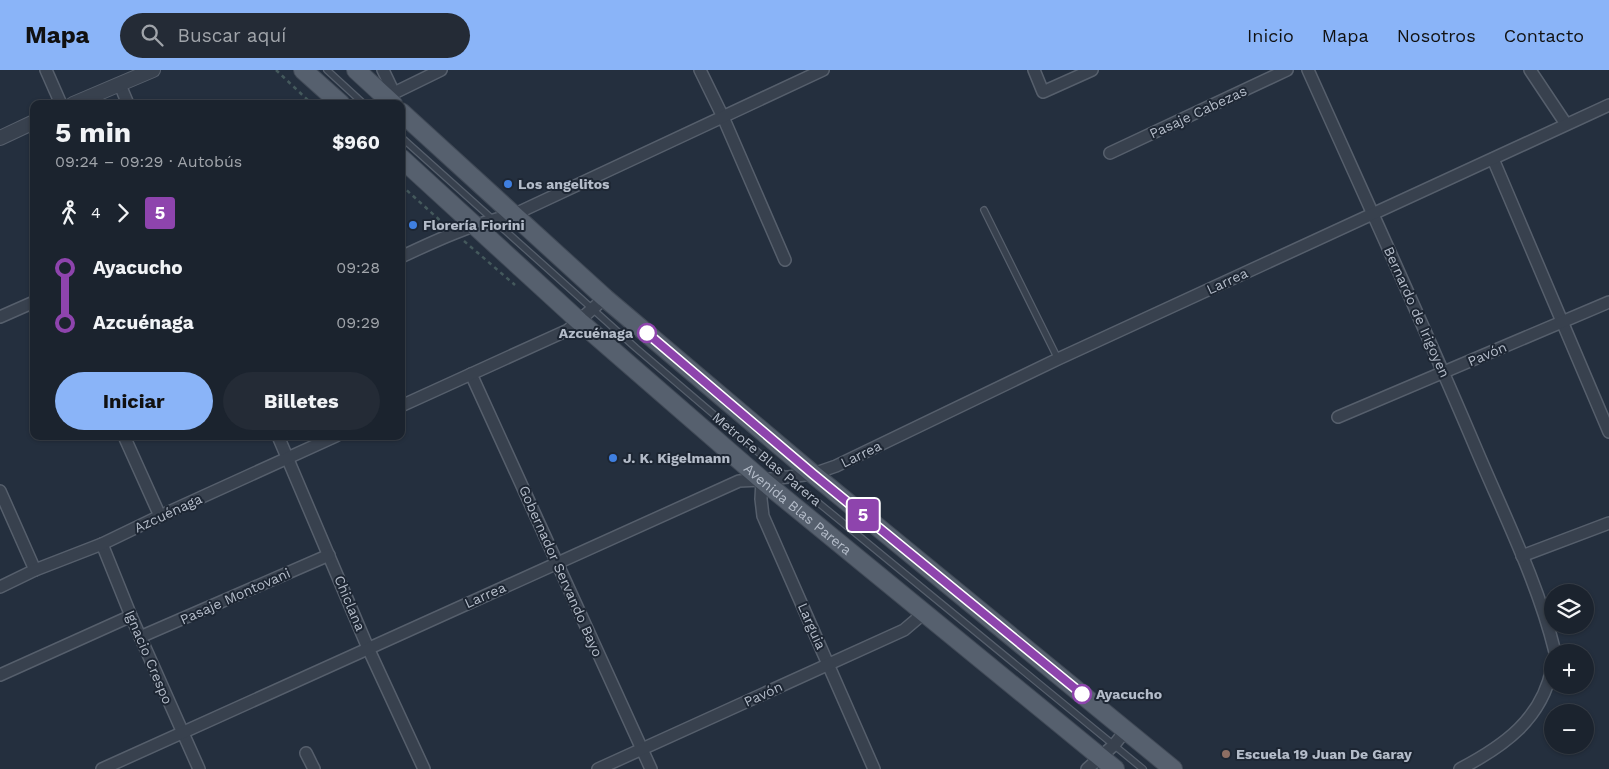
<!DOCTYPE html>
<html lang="es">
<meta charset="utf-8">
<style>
:root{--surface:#1b232e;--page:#242b36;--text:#f1f3f6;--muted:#a0a4aa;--line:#39404a;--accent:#8ab4f8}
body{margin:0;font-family:"Work Sans",sans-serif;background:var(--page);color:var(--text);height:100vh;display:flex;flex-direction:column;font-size:19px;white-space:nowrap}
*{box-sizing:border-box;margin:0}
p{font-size:16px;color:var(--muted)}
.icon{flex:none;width:28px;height:28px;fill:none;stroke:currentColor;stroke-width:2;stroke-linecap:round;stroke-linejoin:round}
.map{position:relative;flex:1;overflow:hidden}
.drawer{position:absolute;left:30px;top:30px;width:375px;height:340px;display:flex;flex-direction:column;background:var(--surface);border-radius:10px;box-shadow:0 1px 4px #0004,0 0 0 1px var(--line)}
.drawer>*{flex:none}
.badge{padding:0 10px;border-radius:4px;font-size:18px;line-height:32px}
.buttons{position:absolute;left:1544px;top:514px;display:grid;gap:10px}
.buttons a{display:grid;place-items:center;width:50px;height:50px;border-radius:50%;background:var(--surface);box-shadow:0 1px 4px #0004,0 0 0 1px var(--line);font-size:25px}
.map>.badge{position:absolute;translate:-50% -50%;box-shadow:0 0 0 2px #fff}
.legs{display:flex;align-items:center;gap:8px;height:55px;padding:0 25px;font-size:16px}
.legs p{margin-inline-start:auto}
.summary{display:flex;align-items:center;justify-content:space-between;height:85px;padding:0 25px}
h1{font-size:28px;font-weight:700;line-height:38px}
.cta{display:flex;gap:10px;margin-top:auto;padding:10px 25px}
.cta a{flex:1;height:58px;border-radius:30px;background:var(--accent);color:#111;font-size:20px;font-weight:700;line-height:58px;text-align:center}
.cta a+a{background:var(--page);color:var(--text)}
ul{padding:0 25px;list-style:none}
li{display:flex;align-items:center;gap:18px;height:55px;font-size:19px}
li i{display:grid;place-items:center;width:8px;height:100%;margin:0 6px;background:currentColor}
li i::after{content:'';width:12px;height:12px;margin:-6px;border:4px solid;border-radius:50%;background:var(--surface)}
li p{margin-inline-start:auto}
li:first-child i{background:linear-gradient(#0000 50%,currentColor 0)}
li:last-child i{background:linear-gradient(currentColor 50%,#0000 0)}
header{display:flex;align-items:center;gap:30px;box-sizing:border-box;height:70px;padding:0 25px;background:var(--accent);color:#111}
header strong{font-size:24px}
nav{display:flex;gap:28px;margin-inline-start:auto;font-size:18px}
.search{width:350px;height:45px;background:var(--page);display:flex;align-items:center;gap:12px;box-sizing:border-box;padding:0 18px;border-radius:28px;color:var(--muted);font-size:19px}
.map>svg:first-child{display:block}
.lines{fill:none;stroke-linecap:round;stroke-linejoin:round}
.service-casing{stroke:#565f6c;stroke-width:8}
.minor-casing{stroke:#565f6c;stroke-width:14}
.tertiary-casing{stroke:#565f6c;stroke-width:16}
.primary-casing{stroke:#414a57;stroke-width:20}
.path{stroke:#44595c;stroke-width:2.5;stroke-dasharray:4 4;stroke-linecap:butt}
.service{stroke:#38414e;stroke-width:5.5}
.minor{stroke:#38414e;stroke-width:11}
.tertiary{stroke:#38414e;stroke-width:14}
.primary{stroke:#56606e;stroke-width:18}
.line-1-casing{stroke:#fff;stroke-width:11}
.line-1{stroke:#8e44ad;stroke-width:8}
.shop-dot{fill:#3f7fe0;stroke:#1d2633;stroke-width:2}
.stop-1-dot{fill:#fff;stroke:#8e44ad;stroke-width:2.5}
.education-dot{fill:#8d6e63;stroke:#1d2633;stroke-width:2}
.labels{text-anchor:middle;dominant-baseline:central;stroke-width:4;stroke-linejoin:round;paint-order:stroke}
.street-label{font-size:14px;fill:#b4bcc9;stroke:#1d2633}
.poi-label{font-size:14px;font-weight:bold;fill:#b4bcc9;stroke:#1d2633;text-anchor:start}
.stop-label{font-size:14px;font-weight:bold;fill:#b4bcc9;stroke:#1d2633;text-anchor:end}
</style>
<header>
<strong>Mapa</strong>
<div class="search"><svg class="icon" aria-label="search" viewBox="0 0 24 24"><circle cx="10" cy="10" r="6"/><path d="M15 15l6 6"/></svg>Buscar aquí</div>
<nav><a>Inicio</a><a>Mapa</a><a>Nosotros</a><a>Contacto</a></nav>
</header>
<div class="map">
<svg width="1609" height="699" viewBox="0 0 1609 699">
<rect width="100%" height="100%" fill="#242f3e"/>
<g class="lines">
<g class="service-casing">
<g id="service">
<polyline points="327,0 364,34"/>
<polyline points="401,67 636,278 787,407 1143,699"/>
<polyline points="984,140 1058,289"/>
</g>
</g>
<g class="minor-casing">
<g id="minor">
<polyline points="46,0 61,34"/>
<polyline points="383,0 394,23"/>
<polyline points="700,0 723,47 785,190"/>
<polyline points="1034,0 1043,22 1092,0"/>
<path d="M1308 0C1365 127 1423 253 1477 381 1505 447 1538 513 1555 582"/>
<polyline points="1530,0 1566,54"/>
<polyline points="120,15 128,34"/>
<polyline points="388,29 394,23 441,0"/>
<polyline points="1110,83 1287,0"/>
<polyline points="1493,89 1609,362"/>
<path d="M401 187C439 169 472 154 513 145L823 0"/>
<polyline points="0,247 34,232"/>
<polyline points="471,304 651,699"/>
<polyline points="401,336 568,260 605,228"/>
<polyline points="1338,347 1609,232"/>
<polyline points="124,366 160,446"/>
<polyline points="278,366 368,578 424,699"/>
<polyline points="762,410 761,429 763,446 874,699"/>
<polyline points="0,421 35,500"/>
<polyline points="102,474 131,546 199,699"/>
<polyline points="1522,486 1609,453"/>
<polyline points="0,517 35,500 102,474 160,446 336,366"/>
<polyline points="140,567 329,485"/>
<polyline points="0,605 131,546"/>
<polyline points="306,683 314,699"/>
<polyline points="102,699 739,411 762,410 813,404 836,396 1058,289 1609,35"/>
<polyline points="598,699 904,560 924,543"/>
<polyline points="1087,699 1114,675 1126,660"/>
<path d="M1460 699C1504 676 1542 649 1552 598"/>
</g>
</g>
<g class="tertiary-casing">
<g id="tertiary">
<polyline points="73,34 153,0"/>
<polyline points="0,68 34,52"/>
</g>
</g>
<g class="primary-casing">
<g id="primary">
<polyline points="303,0 341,34"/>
<polyline points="356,0 393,34"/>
<polyline points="401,42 605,228 813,404 1173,699"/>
<path id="s1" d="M401 88 579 251 762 410 1115 699"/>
</g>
</g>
<g class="path">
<polyline points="276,0 312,34"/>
<polyline points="401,115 445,155"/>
<polyline points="464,171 515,215"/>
</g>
<use href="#service" class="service"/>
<use href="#minor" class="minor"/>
<use href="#tertiary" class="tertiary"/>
<use href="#primary" class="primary"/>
</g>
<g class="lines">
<g class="line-1-casing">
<polyline id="line-1" points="647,263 813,404 1082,624"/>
</g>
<use href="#line-1" class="line-1"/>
</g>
<g class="shop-dot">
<circle cx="508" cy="114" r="5"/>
<circle cx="413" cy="155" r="5"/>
<circle cx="613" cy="388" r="5"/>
</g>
<g class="stop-1-dot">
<circle cx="647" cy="263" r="9"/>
<circle cx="1082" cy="624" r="9"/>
</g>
<circle class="education-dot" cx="1226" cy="684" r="5"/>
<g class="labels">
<g class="street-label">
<text transform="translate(1198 42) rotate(-25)">Pasaje Cabezas</text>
<text transform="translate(1227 211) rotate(-25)">Larrea</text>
<text transform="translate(1417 242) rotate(66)">Bernardo de Irigoyen</text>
<text transform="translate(1487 284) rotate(-23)">Pavón</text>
<text transform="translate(861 384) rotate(-26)">Larrea</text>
<text transform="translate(767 389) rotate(40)">MetroFe Blas Parera</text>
<text stroke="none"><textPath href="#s1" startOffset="530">Avenida Blas Parera</textPath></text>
<text transform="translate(168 443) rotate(-25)">Azcuénaga</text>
<text transform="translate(561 501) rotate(66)">Gobernador Servando Bayo</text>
<text transform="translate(485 525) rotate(-24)">Larrea</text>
<text transform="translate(235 526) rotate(-24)">Pasaje Montovani</text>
<text transform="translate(350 533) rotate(67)">Chiclana</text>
<text transform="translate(812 556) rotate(66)">Larguia</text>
<text transform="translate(149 587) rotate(67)">Ignacio Crespo</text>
<text transform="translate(763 624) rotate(-25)">Pavón</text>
</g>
<g class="poi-label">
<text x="518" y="114">Los angelitos</text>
<text x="423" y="155">Florería Fiorini</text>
<text x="623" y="388">J. K. Kigelmann</text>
<text x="1236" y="684">Escuela 19 Juan De Garay</text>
</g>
<g class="stop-label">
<text x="633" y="263">Azcuénaga</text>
<text x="1096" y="624" text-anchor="start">Ayacucho</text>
</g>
</g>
</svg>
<div class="buttons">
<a><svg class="icon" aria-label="layers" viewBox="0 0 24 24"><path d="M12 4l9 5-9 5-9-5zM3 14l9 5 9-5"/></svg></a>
<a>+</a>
<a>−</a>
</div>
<b class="badge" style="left:863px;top:445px;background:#8e44ad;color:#fff">5</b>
<section class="drawer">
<div class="summary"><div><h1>5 min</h1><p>09:24 – 09:29 · Autobús</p></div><b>$960</b></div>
<div class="legs"><svg class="icon" aria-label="walk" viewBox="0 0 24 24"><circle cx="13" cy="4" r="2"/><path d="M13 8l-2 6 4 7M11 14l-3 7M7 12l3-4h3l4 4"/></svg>4<svg class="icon" aria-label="forward" viewBox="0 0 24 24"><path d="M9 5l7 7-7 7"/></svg><b class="badge" style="background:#8e44ad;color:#fff">5</b></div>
<ul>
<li><i style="color:#8e44ad"></i><b>Ayacucho</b><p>09:28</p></li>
<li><i style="color:#8e44ad"></i><b>Azcuénaga</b><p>09:29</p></li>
</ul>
<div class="cta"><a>Iniciar</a><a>Billetes</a></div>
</section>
</div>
